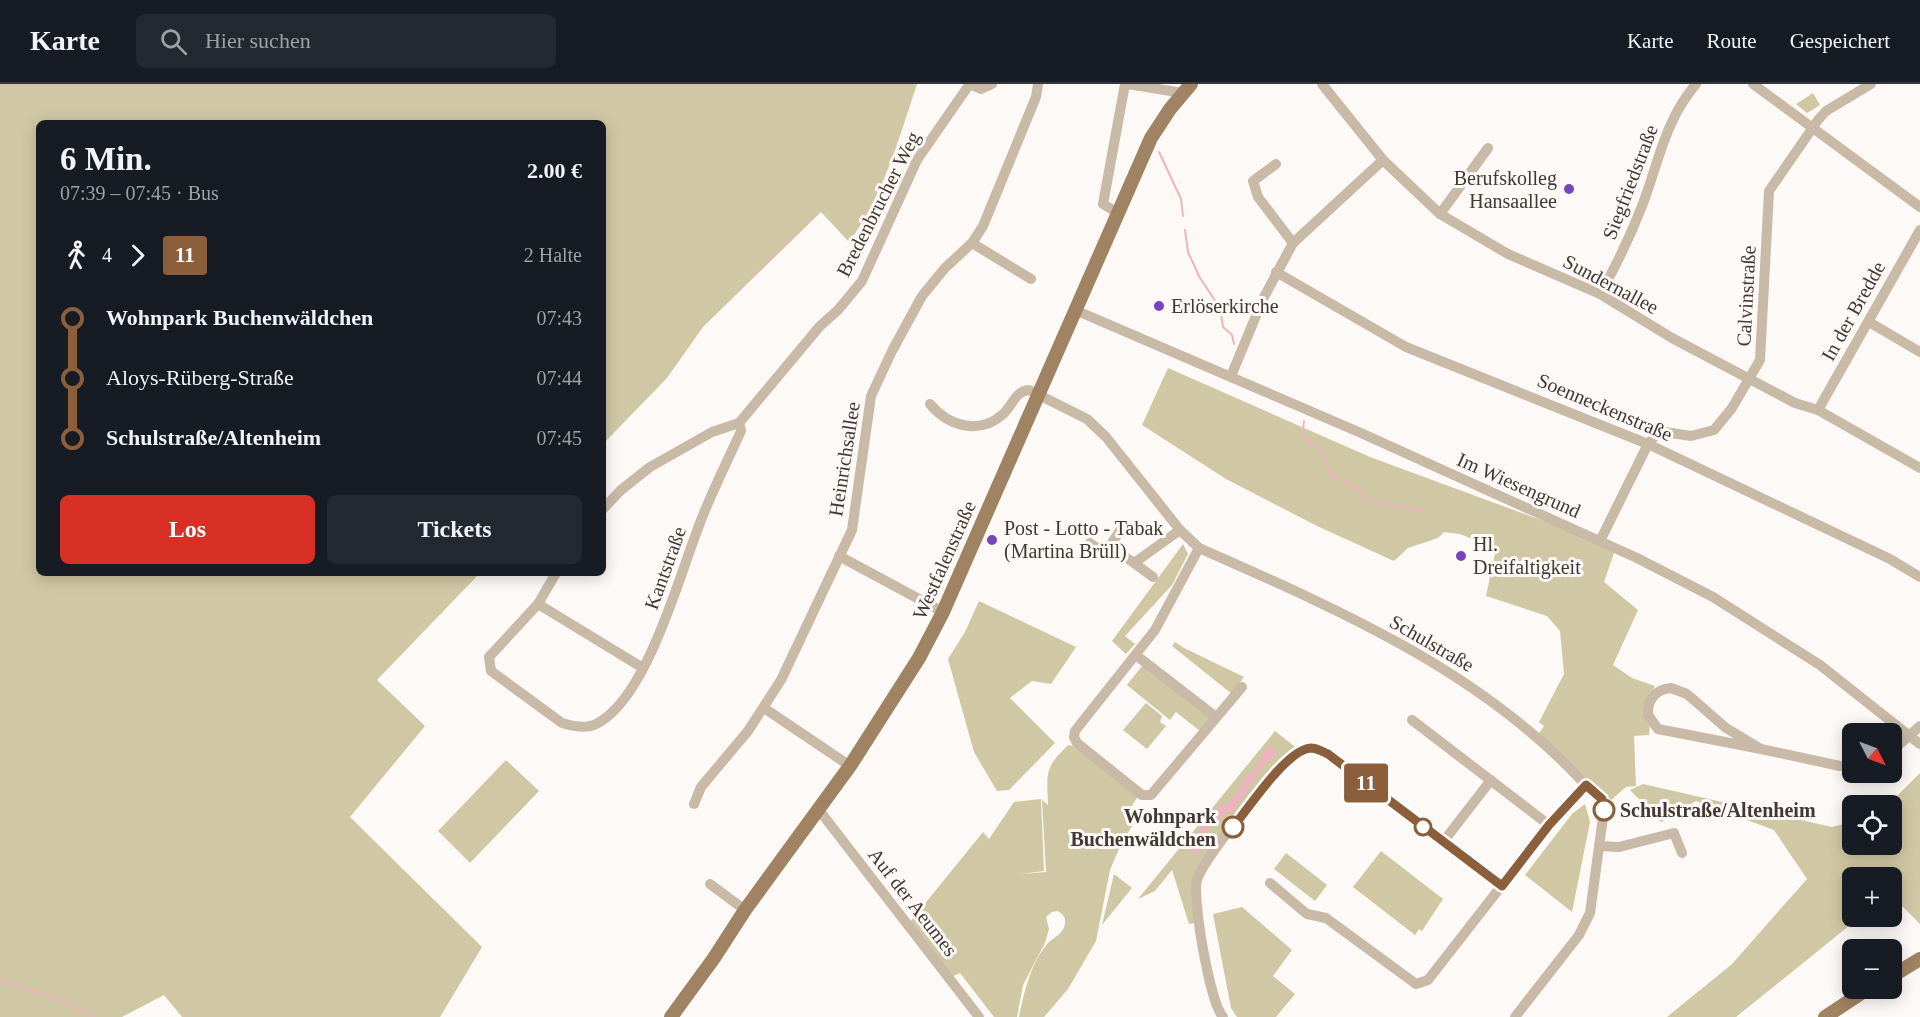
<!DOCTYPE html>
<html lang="de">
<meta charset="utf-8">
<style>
:root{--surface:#171b24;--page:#242831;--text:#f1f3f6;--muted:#9ea1a6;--line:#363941;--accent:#d93025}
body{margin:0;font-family:"Times New Roman",serif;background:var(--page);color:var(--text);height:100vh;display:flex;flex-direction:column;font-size:22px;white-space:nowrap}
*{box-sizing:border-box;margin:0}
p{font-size:20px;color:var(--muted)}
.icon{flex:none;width:33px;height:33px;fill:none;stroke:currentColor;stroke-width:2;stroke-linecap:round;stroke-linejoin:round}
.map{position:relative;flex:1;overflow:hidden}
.drawer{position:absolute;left:36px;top:36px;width:570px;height:456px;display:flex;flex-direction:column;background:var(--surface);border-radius:9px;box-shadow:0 3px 15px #0003}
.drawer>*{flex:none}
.badge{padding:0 12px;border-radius:4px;font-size:21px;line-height:39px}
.needle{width:39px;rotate:132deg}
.controls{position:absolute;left:1842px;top:639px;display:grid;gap:12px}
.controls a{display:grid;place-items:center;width:60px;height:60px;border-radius:9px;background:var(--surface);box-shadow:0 3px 15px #0003;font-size:30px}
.map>.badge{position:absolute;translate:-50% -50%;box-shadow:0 0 0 3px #fff}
.legs{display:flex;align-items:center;gap:9px;height:66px;padding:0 24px;font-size:20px}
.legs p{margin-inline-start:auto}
.head{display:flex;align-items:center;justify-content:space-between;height:102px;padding:0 24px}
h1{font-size:33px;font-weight:700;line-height:45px}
.primary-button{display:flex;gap:12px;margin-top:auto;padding:12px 24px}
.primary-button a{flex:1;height:69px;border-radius:9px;background:var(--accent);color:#fff;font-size:24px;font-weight:700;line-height:69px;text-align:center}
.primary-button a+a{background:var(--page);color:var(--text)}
ul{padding:0 24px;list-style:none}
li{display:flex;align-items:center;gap:21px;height:60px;font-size:22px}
li i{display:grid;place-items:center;width:9px;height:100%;margin:0 8px;background:currentColor}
li i::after{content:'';width:15px;height:15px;margin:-8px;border:4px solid;border-radius:50%;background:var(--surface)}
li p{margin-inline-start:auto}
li:first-child i{background:linear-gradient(#0000 50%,currentColor 0)}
li:last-child i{background:linear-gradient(currentColor 50%,#0000 0)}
header{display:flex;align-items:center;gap:36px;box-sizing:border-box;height:84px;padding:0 30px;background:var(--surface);border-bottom:2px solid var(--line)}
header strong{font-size:28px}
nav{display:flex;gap:33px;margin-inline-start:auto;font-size:21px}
.search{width:420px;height:54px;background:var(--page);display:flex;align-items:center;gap:15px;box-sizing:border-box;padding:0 21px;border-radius:9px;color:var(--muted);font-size:22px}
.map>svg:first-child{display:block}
.green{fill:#d0c7a4}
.water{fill:#edb4bf}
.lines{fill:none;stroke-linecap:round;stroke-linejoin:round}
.stream{stroke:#edb4bf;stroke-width:2}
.minor{stroke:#c9baa7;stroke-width:10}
.major{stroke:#9f8362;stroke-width:14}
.line-1-casing{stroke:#fff;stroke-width:14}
.line-1{stroke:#8b5e3c;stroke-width:9}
.poi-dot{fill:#7645bc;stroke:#fdf9f7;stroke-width:2}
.stop-1-dot{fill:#fff;stroke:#8b5e3c;stroke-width:3}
.labels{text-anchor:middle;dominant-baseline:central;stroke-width:6;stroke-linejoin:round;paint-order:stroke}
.poi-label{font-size:20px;fill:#403935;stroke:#fdf9f7;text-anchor:start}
.street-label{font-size:20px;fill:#403935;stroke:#fdf9f7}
.stop-label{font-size:20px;font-weight:bold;fill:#403935;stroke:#fdf9f7;text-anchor:start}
</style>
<header>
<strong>Karte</strong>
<div class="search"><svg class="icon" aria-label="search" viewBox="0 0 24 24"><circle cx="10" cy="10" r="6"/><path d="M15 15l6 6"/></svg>Hier suchen</div>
<nav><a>Karte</a><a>Route</a><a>Gespeichert</a></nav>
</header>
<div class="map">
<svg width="1920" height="933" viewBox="0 0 1920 933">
<rect width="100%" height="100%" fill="#fdf9f7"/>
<g class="green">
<path d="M0 0H917C899 54 883 113 849 158L821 128 703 243 667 294 603 360V39H39V489H480L377 596 425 642 350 733 482 863 440 933H182L164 911 122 933H0Z"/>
<polygon points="1813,9 1820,21 1807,29 1796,20"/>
<polygon points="1168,284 1370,373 1584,452 1615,466 1604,498 1638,526 1613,581 1632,594 1655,602 1643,625 1645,633 1650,639 1649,651 1634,652 1636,702 1626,703 1611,716 1596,702 1586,698 1537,652 1544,642 1539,638 1564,590 1560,547 1547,532 1486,512 1496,465 1460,450 1444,448 1438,454 1408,464 1394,477 1317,442 1226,395 1142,341"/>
<polygon points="1183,460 1188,470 1172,501 1125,552 1135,560 1126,570 1112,557"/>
<polygon points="979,517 1076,563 1051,600 1032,597 1010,614 1055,659 1009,706 997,707 974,668 948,575 965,548"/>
<polygon points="1175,558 1184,564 1244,593 1232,610 1172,562"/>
<polygon points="1146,577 1213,633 1200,647 1176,628 1170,636 1127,601"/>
<polygon points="1146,619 1162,632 1160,638 1166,642 1147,665 1123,646"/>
<polygon points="1275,647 1298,665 1208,780 1196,800 1197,839 1189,840 1172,786 1155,807 1138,815"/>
<path d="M1068 661 1073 662 1138 712 1130 725 1138 733 1122 758 1110 786 1096 857 1068 905 1044 933H1019C1024 908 1031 879 1048 859 1054 853 1065 849 1065 838 1066 833 1062 830 1058 827L1052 828 1046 833 1049 845 1045 859 1023 901 1017 933H994L960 889 953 892 910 838 983 748 989 755 1014 718 1041 715 1044 787 1020 790 1046 788 1042 716 1048 721C1047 688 1044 685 1068 661Z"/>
<polygon points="506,676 539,707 470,779 438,747"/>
<polygon points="1920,689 1920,840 1892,812 1892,794 1852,794 1852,832 1860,833 1736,933 1667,933 1732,880 1807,795 1774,746 1696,717 1661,738 1630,706 1643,700 1832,743 1852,738 1852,760 1892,760 1892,722 1888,721"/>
<polygon points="1585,720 1590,738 1572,828 1525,791 1572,730"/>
<polygon points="1381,767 1443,815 1422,847 1419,845 1415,851 1353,803"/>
<polygon points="1286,769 1327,801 1315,817 1274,785"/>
<polygon points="1114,790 1132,804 1102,841"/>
<polygon points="1242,823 1292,866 1273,892 1295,910 1276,933 1237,933 1231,924 1213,830"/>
</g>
<polygon class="water" points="1270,662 1275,666 1275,672 1263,682 1232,729 1222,730 1217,741 1212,741 1202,753 1204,760 1199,768 1193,770 1189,766 1190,756 1219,723 1228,720 1241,703 1242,697 1256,686 1263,667"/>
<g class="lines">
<g class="stream">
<polyline points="1159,68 1181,115 1183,132"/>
<polyline points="1185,146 1188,168 1200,194 1220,224 1223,243 1232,251 1234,260"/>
<path d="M1304 337 1302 353 1320 366 1330 390 1358 405 1366 417C1386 423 1408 420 1426 428"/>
<polyline points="0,896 61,916 93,933"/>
</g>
<g class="minor">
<polyline points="969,0 981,5 992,0"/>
<polyline points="1128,0 1183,9"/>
<polyline points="1322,0 1383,76 1440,130 1508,170 1600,210 1672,254 1795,319 1818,326 1920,384"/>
<polyline points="1753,0 1920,123"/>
<polyline points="1276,80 1253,97 1258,113 1293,159"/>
<polyline points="1118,129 1103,120 1125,0"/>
<polyline points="1440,130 1488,64"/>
<polyline points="972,159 1031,195"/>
<polyline points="1276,188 1406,263 1648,360 1890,475 1920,493"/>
<path d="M1600 210C1616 182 1630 153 1642 122 1659 78 1664 38 1696 0"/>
<polyline points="1075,226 1361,349 1637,474 1713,513 1820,581 1920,660"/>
<polyline points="1869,238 1920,268"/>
<polyline points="1231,292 1263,215 1293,159 1383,76"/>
<path d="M930 320C948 342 979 351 1002 331 1012 323 1015 307 1029 306L1087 335 1106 353 1180 446 1199 464C1335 524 1477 585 1580 695 1590 706 1603 710 1604 726L1590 829 1579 851 1515 933"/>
<polyline points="1818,326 1920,146"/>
<polyline points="603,425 621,406 650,383 712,348 739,339 820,242 838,226 862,197 917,76 969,1"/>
<polyline points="1121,445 1110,462 1134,479 1180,446"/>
<polyline points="1600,457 1648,360 1657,350 1665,348 1691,352 1714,346 1732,324 1760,276 1769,107 1818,36 1826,27 1871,0"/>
<polyline points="1090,459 1097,464 1110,462"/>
<polyline points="1199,464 1155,546 1075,647 1074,653 1077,659 1142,711 1151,711 1242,603"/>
<polyline points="839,472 943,528"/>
<polyline points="1134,479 1153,493"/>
<path d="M556 489 538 520 489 573 491 587 562 639C572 642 584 645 594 641 645 619 678 496 697 447 709 413 726 380 741 347L739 339"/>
<polyline points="538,520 643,584"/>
<polyline points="1137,572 1216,633"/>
<path d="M1671 604 1687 610 1726 644 1761 665 1658 645 1648 631C1647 616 1656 605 1671 604Z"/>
<polyline points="764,624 850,682"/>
<polyline points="1412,636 1549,741"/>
<polyline points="1761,665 1840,682 1852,682"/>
<polyline points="1892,667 1920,642"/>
<polyline points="694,720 701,703 748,647 781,596 852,446 871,312 892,267 922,212 945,184 972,159 983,142 1036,13 1038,0"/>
<polyline points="819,726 979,933"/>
<polyline points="1443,758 1491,696"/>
<polyline points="1599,762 1619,763 1674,749 1682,769"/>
<polyline points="1270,799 1307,830 1326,834 1416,900 1428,896 1549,741 1586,701"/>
<polyline points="710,800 745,826"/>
<path d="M1223 933C1210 919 1192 815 1197 796 1202 776 1280 679 1299 668 1309 661 1318 666 1328 670L1502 802"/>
</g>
<g class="major">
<polyline points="1892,892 1920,875"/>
<polyline points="671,933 714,874 745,826 850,682 919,574 943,528 1151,54 1170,25 1191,0"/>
<polyline points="1825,933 1869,904"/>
</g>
</g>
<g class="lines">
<g class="line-1-casing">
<path id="line-1" d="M1233 743C1248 725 1287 665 1311 664 1317 664 1323 668 1328 670L1502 802 1549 741 1586 701 1602 715 1604 726"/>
</g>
<use href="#line-1" class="line-1"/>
</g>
<g class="poi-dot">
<circle cx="1569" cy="105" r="6"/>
<circle cx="1159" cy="222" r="6"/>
<circle cx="992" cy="456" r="6"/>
<circle cx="1461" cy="472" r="6"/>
</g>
<g class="stop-1-dot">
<circle cx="1604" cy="726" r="10"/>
<circle cx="1233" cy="743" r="10"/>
<circle cx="1423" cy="743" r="8"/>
</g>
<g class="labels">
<g class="poi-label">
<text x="1557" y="94" text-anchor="end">Berufskolleg<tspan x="1557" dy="23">Hansaallee</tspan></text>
<text x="1171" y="222">Erlöserkirche</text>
<text x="1004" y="444">Post - Lotto - Tabak<tspan x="1004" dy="23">(Martina Brüll)</tspan></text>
<text x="1473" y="460">Hl.<tspan x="1473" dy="23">Dreifaltigkeit</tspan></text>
</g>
<g class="street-label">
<text transform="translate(1630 98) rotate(-69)">Siegfriedstraße</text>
<text transform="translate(878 120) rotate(-63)">Bredenbrucher Weg</text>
<text transform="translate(1611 200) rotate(28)">Sundernallee</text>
<text transform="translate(1746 212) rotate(-87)">Calvinstraße</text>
<text transform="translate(1853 227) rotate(-61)">In der Bredde</text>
<text transform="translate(1605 323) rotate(23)">Soenneckenstraße</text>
<text transform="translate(844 375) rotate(-81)">Heinrichsallee</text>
<text transform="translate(1519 401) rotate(24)">Im Wiesengrund</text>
<text transform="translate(944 476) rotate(-66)">Westfalenstraße</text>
<text transform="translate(665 484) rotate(-70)">Kantstraße</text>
<text transform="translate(1432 559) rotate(30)">Schulstraße</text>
<text transform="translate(913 818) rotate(52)">Auf der Aeumes</text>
</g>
<g class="stop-label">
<text x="1620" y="726">Schulstraße/Altenheim</text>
<text x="1216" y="732" text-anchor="end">Wohnpark<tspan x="1216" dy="23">Buchenwäldchen</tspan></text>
</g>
</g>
</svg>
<div class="controls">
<a><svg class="needle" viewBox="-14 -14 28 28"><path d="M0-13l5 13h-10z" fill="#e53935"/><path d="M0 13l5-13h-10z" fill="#9ea1a6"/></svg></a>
<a><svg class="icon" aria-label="locate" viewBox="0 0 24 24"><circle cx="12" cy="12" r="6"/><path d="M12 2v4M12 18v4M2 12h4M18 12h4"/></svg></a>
<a>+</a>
<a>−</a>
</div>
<b class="badge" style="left:1366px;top:699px;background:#8b5e3c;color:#fff">11</b>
<section class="drawer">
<div class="head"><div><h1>6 Min.</h1><p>07:39 – 07:45 · Bus</p></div><b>2.00 €</b></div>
<div class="legs"><svg class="icon" aria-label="walk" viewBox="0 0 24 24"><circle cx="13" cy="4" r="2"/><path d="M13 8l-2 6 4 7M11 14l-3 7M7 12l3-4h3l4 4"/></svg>4<svg class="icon" aria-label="forward" viewBox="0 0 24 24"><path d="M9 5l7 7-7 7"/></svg><b class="badge" style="background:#8b5e3c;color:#fff">11</b><p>2 Halte</p></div>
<ul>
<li><i style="color:#8b5e3c"></i><b>Wohnpark Buchenwäldchen</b><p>07:43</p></li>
<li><i style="color:#8b5e3c"></i><span>Aloys-Rüberg-Straße</span><p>07:44</p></li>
<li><i style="color:#8b5e3c"></i><b>Schulstraße/Altenheim</b><p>07:45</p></li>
</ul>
<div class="primary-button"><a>Los</a><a>Tickets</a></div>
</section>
</div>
